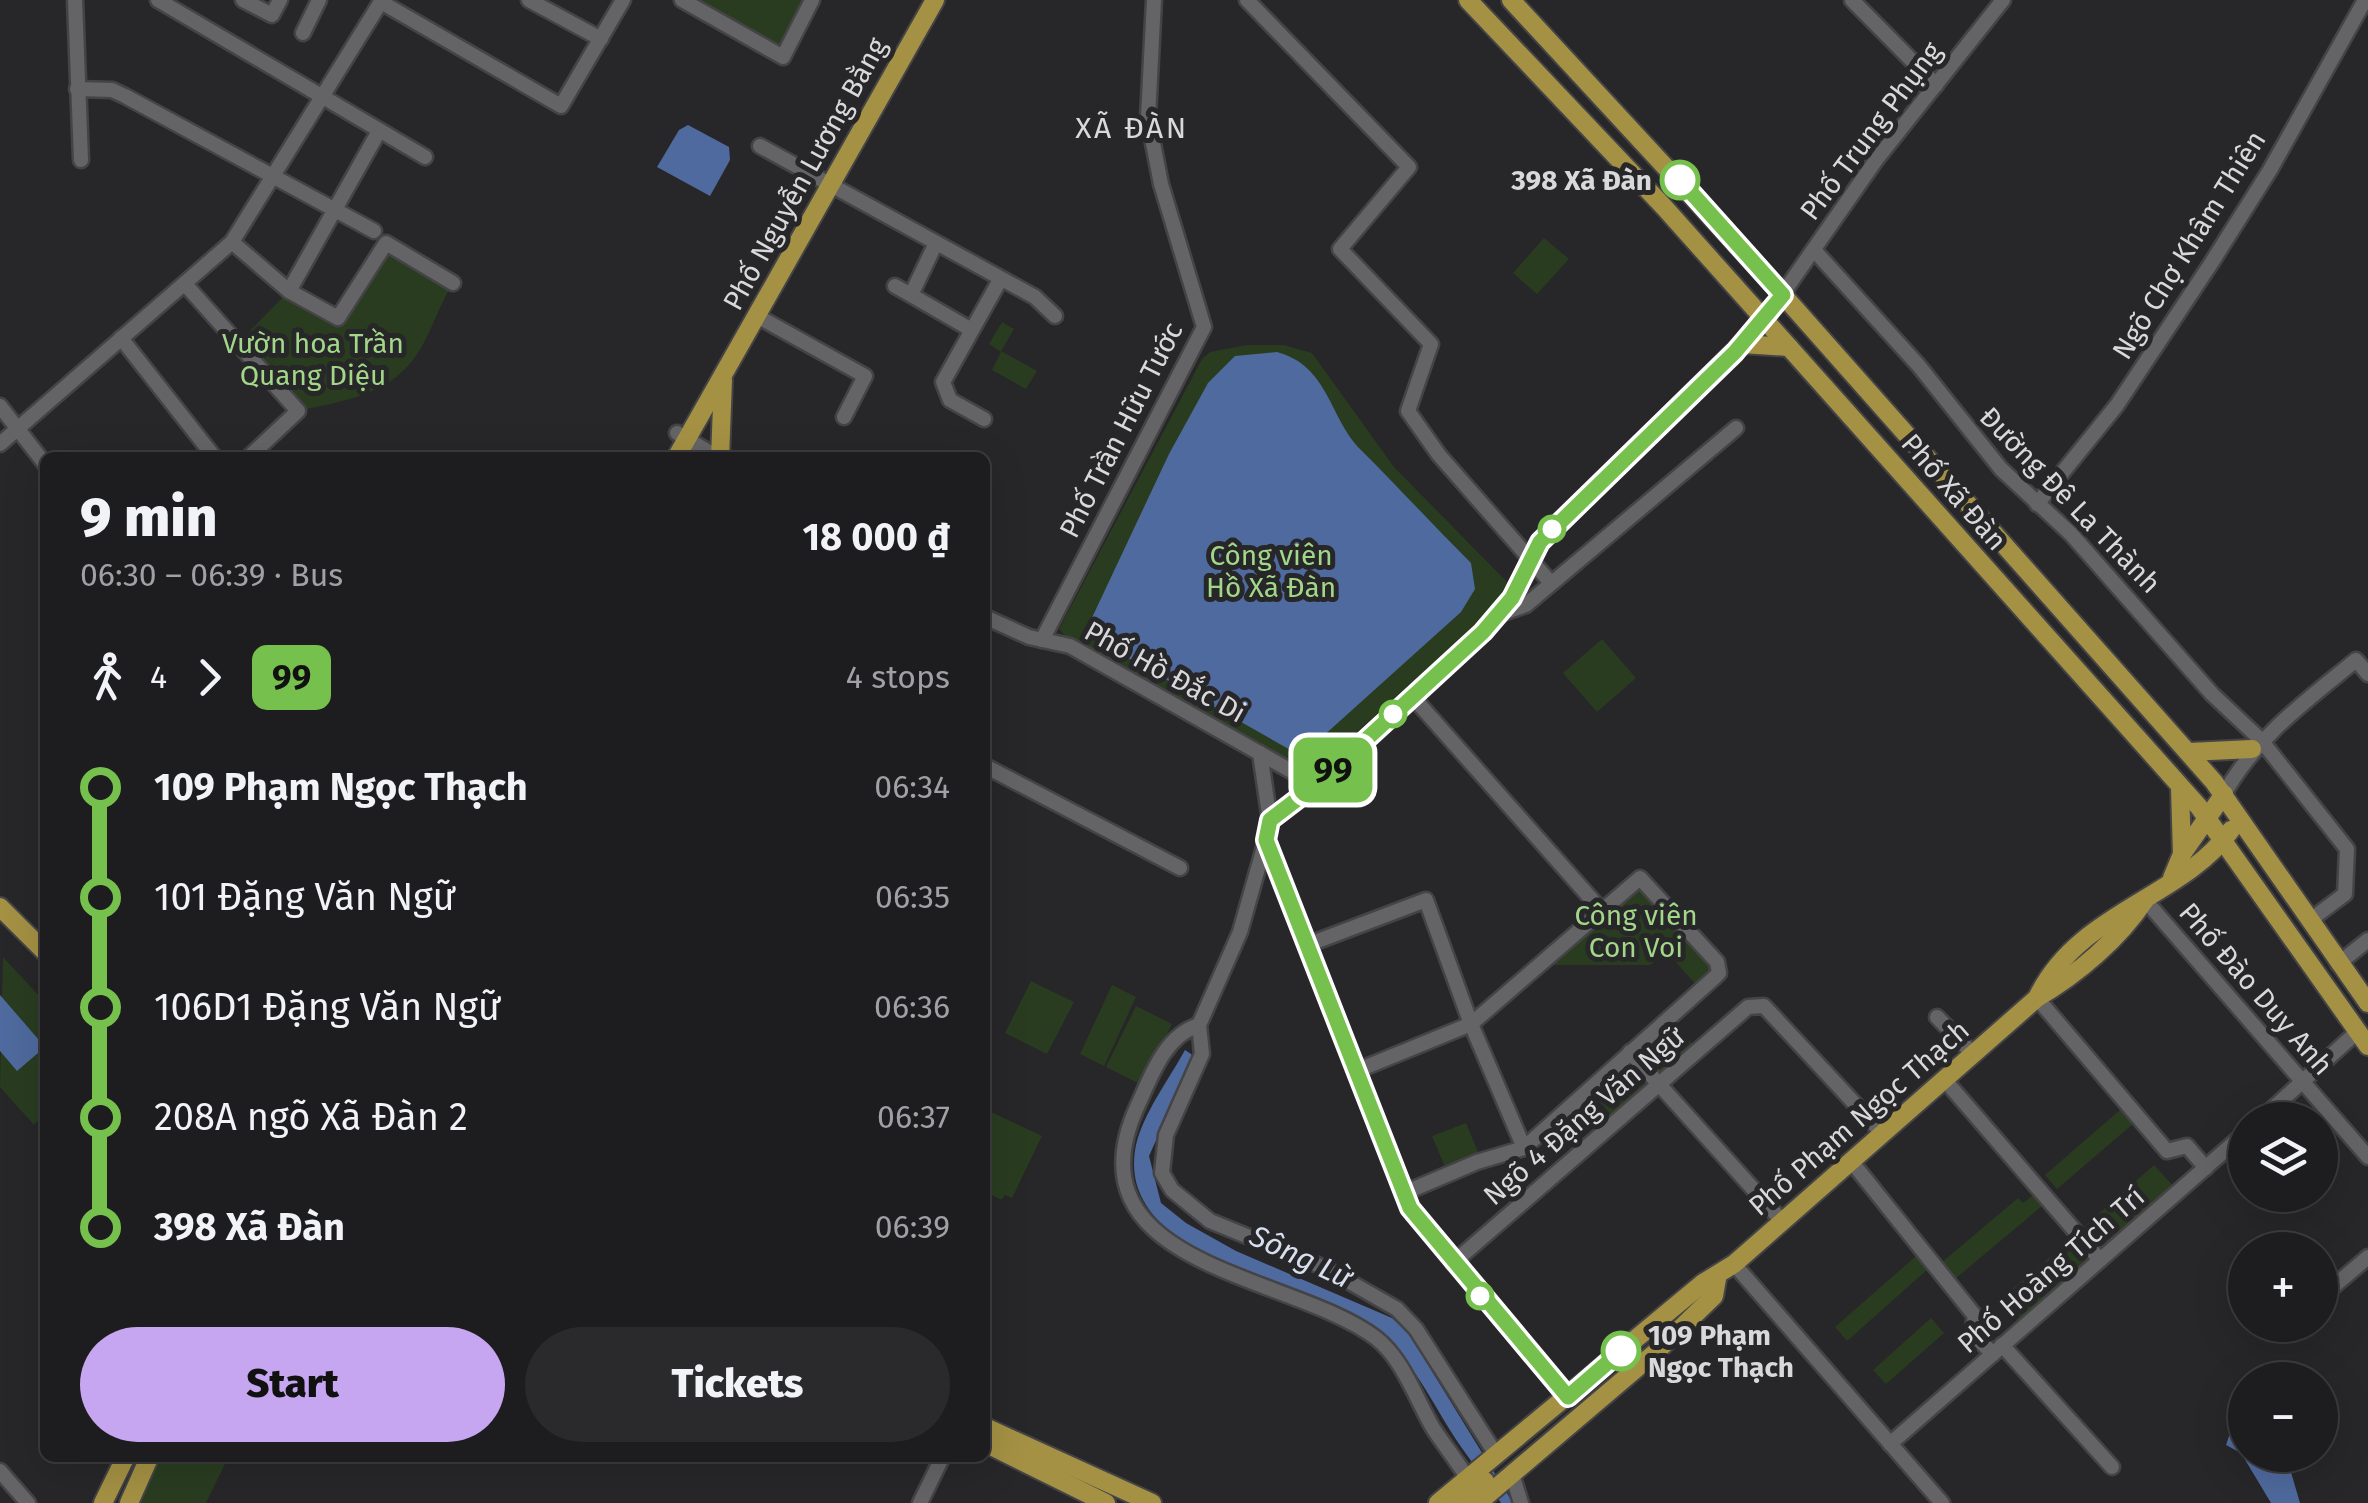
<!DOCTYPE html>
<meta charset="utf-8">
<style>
:root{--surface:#1d1c1e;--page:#2a292b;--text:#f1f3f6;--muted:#a0a1a4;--line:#3b3a3c;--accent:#c6a6f0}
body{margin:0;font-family:"Fira Sans",sans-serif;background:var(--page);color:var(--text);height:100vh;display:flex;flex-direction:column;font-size:38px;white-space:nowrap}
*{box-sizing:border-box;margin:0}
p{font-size:32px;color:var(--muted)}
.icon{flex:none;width:55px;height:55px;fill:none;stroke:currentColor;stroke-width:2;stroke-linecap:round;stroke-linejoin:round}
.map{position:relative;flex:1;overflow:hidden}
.panel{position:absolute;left:40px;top:452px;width:950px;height:1010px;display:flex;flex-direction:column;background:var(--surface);border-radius:15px;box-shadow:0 10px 40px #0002,0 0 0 2px var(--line)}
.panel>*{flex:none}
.badge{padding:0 20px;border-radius:15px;font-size:35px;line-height:65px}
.fabs{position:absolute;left:2228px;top:1102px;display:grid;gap:20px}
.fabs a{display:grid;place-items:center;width:110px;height:110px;border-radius:50%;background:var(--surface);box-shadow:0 10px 40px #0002,0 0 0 2px var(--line);font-size:50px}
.map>.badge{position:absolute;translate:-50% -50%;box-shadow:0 0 0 5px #fff}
.legs{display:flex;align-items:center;gap:15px;height:110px;padding:0 40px;font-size:32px}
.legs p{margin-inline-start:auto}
.head{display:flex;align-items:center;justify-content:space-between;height:170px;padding:0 40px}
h1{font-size:55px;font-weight:800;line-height:75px}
.button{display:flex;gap:20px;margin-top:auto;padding:20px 40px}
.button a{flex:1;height:115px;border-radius:60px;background:var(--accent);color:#111;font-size:40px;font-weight:800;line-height:115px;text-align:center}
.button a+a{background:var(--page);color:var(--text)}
ul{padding:0 40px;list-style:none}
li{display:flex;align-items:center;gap:35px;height:110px;font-size:38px}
li i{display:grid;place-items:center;width:15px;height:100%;margin:0 12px;background:currentColor}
li i::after{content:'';width:25px;height:25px;margin:-12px;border:8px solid;border-radius:50%;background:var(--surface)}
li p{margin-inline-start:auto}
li:first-child i{background:linear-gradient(#0000 50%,currentColor 0)}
li:last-child i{background:linear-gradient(currentColor 50%,#0000 0)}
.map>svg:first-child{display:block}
.green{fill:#293c20}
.water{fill:#4f6a9e}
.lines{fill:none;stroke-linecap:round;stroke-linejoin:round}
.minor-casing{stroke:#444345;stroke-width:19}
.major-casing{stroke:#444345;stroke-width:22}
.minor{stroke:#646366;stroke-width:14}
.major{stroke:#a49144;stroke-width:18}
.line-1-casing{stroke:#fff;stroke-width:22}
.line-1{stroke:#76c04d;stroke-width:15}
.stop-1-dot{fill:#fff;stroke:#76c04d;stroke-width:5}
.labels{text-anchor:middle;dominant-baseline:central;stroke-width:10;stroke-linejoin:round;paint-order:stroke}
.street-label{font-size:28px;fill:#d9d8da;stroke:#272628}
.stop-label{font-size:28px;font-weight:bold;fill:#d9d8da;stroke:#272628;text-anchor:end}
.park-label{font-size:28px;fill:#a2d789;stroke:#272628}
.neighbourhood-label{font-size:30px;letter-spacing:2.5px;fill:#d9d8da;stroke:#272628}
.water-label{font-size:30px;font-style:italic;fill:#d8e0f0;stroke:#272628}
</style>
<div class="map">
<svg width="2368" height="1503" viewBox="0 0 2368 1503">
<rect width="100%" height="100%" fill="#272628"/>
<g class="green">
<polygon points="688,0 808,0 781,51"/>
<polygon points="1544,238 1569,259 1537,294 1513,273"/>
<path d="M386 243 453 283C440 304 433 327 421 348 394 395 346 400 298 411L238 343 289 291 338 317Z"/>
<polygon points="1002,322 1014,329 1001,351 1037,371 1026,389 992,370 1001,352 989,344"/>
<polygon points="1247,345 1284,345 1312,353 1394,467 1508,583 1488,614 1311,773 1069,640 1059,629 1202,359 1210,352"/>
<polygon points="1602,639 1636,678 1597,712 1563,673"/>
<polygon points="1640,883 1714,964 1714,971 1697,986 1667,952 1650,965 1546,965"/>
<polygon points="3,957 41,998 45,996 45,1113 34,1125 0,1087"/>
<polygon points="1031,981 1074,1002 1047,1054 1005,1033"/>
<polygon points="1112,985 1136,997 1104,1066 1080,1054"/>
<polygon points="1136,1006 1172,1024 1142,1085 1106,1067"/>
<polygon points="1673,1022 1694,1046 1660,1075 1639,1051"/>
<polygon points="1630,1060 1650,1083 1612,1116 1592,1093"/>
<polygon points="985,1109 1042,1136 1012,1198 1005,1195 1002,1200 985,1192"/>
<polygon points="2121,1109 2134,1123 2057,1189 2045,1175"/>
<polygon points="1466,1123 1479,1154 1445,1167 1432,1136"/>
<polygon points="2154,1165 2175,1188 2101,1254 2080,1230"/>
<polygon points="2033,1195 2042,1206 1955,1279 1941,1263 2018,1198 2023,1203"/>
<polygon points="2075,1236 2095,1259 2019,1323 1999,1300"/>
<polygon points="1916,1256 1928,1269 1847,1341 1835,1327"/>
<polygon points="1931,1318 1944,1333 1886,1384 1873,1370"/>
<polygon points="160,1458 228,1458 206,1503 139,1503"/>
</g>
<g class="water">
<polygon points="688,125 729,147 730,160 710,196 657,167 679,130"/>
<path d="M1277 352C1329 366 1329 418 1361 450 1398 487 1434 526 1471 563L1475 589 1461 612 1301 756 1091 637 1089 624 1169 454 1208 383 1235 356Z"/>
<polygon points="0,995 45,1047 17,1071 0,1051"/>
<path d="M1185 1050 1194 1056 1149 1156 1161 1203 1186 1223 1236 1251 1392 1318 1409 1334 1513 1503H1501C1488 1482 1471 1462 1457 1441 1432 1403 1413 1359 1376 1331 1310 1280 1112 1261 1136 1145 1143 1114 1169 1079 1185 1050Z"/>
<polygon points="2229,1436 2245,1437 2245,1455 2286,1455 2300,1503 2271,1503 2241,1453 2226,1445"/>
</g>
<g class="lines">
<g class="minor-casing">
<g id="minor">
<polyline points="75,0 81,160"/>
<polyline points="158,0 425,157"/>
<polyline points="243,0 272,15 280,0"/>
<polyline points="529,0 601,39"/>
<polyline points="682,0 783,57 812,0"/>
<polyline points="1247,0 1409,167 1340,249 1431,344 1408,411 1439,455 1551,583"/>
<polyline points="1852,0 1936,85"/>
<polyline points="381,2 561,106 623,0"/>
<polyline points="303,33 319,0"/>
<polyline points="77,89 112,90 125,96 374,231"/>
<polyline points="760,146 1035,297 1055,316"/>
<polyline points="232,242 289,291 338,318 386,243 453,283"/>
<polyline points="935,245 911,295 970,329"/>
<polyline points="1814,250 1919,366 2001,469 2071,534 2212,694 2261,740 2347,849 2345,894 2309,921"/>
<polyline points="185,284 298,411 248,458"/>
<polyline points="895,286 911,295"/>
<polyline points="289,291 379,131"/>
<polyline points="757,316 865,376 844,417"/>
<polyline points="121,338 215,458"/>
<polyline points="0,406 45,464"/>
<polyline points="984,419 950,400 943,382 1000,280"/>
<polyline points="677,433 719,458"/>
<polyline points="0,444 232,242 382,0"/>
<polyline points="2037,504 2117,405 2212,262 2270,170 2365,0"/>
<polyline points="1500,614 1526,605 1736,428"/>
<polyline points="985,617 1029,637 1070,646 1316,785"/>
<polyline points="1042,640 1204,327 1161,184 1148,118 1154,0"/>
<polyline points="1412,696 1602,911"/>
<polyline points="1260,753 1270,821 1266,840 1240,932 1199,1025 1202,1054 1166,1135 1162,1173 1172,1190 1210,1221 1325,1268 1397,1309 1416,1329 1497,1456"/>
<polyline points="985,766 1180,868"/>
<path d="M2224 794C2256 737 2306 701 2356 660L2368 674"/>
<polyline points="1270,821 1321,781 1483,632 1512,598 1540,542 1765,319 1876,160 2003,0"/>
<polyline points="1267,841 1411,1208 1568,1397"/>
<polyline points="2145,900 2368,1157"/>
<polyline points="1307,945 1426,900 1471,1024 1524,1148"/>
<polyline points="2338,964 2368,940"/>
<polyline points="2037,998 2167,1151 2187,1146 2206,1168"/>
<polyline points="1937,1017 1973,1054"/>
<path d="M1199 1025C1164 1036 1151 1077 1137 1107 1065 1267 1292 1274 1376 1338 1403 1359 1416 1399 1433 1428 1444 1445 1457 1461 1468 1479"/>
<polyline points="1630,1052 1782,1221"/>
<polyline points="1356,1071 1471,1024 1640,878 1717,962 1719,973 1714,978 1524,1148 1477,1162 1404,1193"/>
<polyline points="1944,1079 2100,1260"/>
<polyline points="2260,1120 2357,1032"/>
<polyline points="1851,1161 1975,1316 1972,1333 1993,1354"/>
<polyline points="1453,1263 1748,1007 1764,1006 1882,1133"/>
<polyline points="1734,1264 1942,1503"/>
<polyline points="2320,1298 2368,1257"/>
<polyline points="2002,1345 2112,1467"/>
<polyline points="1890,1444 2245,1133"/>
<polyline points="0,1471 28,1503"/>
<polyline points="1512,1474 1521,1503"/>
<polyline points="920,1503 942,1458"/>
</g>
</g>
<g class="major-casing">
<g id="major">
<polyline points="1468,0 1664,207 2199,807 2368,1046"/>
<polyline points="1511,0 1767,277 2214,782 2368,1003"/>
<polyline points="1742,344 1789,347"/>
<polyline points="676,458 935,0"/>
<polyline points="720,458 723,380"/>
<polyline points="2189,752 2252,749"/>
<polyline points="2180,788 2182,854"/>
<polyline points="2172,878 2182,854 2224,794"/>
<polyline points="0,907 45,952"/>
<path d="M2038 996C2079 912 2182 898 2231 830"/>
<polyline points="985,1427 1152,1503"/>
<polyline points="985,1443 1106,1503"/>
<polyline points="103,1503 125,1458"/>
<polyline points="129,1503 149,1458"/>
<path d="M1438 1503 1703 1283 1734 1264 2037 998C2078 974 2119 939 2145 900"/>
<polyline points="1459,1503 1485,1481"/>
<polyline points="1478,1503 1657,1351 1714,1296 1717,1279"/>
</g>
</g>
<use href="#minor" class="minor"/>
<use href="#major" class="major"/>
</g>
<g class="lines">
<g class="line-1-casing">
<polyline id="line-1" points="1621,1351 1568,1397 1410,1208 1266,840 1270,820 1321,781 1483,632 1512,598 1540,542 1735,352 1783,295 1680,180"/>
</g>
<use href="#line-1" class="line-1"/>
</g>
<g class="stop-1-dot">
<circle cx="1680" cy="180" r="18"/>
<circle cx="1552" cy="529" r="12"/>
<circle cx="1393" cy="714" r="12"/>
<circle cx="1480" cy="1296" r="12"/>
<circle cx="1621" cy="1351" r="18"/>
</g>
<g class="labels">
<g class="street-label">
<text transform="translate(1871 131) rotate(-53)">Phố Trung Phụng</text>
<text transform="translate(805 174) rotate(-61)">Phố Nguyễn Lương Bằng</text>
<text transform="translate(2189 245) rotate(-58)">Ngõ Chợ Khâm Thiên</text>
<text transform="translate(1121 430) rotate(-63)">Phố Trần Hữu Tước</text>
<text transform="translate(1954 492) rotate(49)">Phố Xã Đàn</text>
<text transform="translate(2070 500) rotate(46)">Đường Đê La Thành</text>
<text transform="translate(1165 672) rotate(29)">Phố Hồ Đắc Di</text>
<text transform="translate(2256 989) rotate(49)">Phố Đào Duy Anh</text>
<text transform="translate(1584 1116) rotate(-41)">Ngõ 4 Đặng Văn Ngữ</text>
<text transform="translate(1859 1118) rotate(-41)">Phố Phạm Ngọc Thạch</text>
<text transform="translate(2051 1270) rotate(-41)">Phố Hoàng Tích Trí</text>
</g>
<g class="stop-label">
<text x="1652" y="180">398 Xã Đàn</text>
<text x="1648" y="1335" text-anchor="start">109 Phạm<tspan x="1648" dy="32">Ngọc Thạch</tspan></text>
</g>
<g class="park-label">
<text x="313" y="343">Vườn hoa Trần<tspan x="313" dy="32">Quang Diệu</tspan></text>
<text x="1271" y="555">Công viên<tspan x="1271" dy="32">Hồ Xã Đàn</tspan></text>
<text x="1636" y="915">Công viên<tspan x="1636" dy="32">Con Voi</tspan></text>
</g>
<g class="neighbourhood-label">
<text x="1132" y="128">XÃ ĐÀN</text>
</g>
<g class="water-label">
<text transform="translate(1301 1257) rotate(25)">Sông Lừ</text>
</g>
</g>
</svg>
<div class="fabs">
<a><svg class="icon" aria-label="layers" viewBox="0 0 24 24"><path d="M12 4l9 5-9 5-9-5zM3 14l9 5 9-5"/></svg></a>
<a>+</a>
<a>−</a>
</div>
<b class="badge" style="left:1333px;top:770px;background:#76c04d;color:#111">99</b>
<section class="panel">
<div class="head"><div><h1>9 min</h1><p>06:30 – 06:39 · Bus</p></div><b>18 000 ₫</b></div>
<div class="legs"><svg class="icon" aria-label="walk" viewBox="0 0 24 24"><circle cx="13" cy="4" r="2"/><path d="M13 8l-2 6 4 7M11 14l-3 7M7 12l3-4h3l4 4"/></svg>4<svg class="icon" aria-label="forward" viewBox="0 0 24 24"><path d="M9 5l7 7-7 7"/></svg><b class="badge" style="background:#76c04d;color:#111">99</b><p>4 stops</p></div>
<ul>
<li><i style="color:#76c04d"></i><b>109 Phạm Ngọc Thạch</b><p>06:34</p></li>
<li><i style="color:#76c04d"></i><span>101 Đặng Văn Ngữ</span><p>06:35</p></li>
<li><i style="color:#76c04d"></i><span>106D1 Đặng Văn Ngữ</span><p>06:36</p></li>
<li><i style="color:#76c04d"></i><span>208A ngõ Xã Đàn 2</span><p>06:37</p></li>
<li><i style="color:#76c04d"></i><b>398 Xã Đàn</b><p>06:39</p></li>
</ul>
<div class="button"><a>Start</a><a>Tickets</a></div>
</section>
</div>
